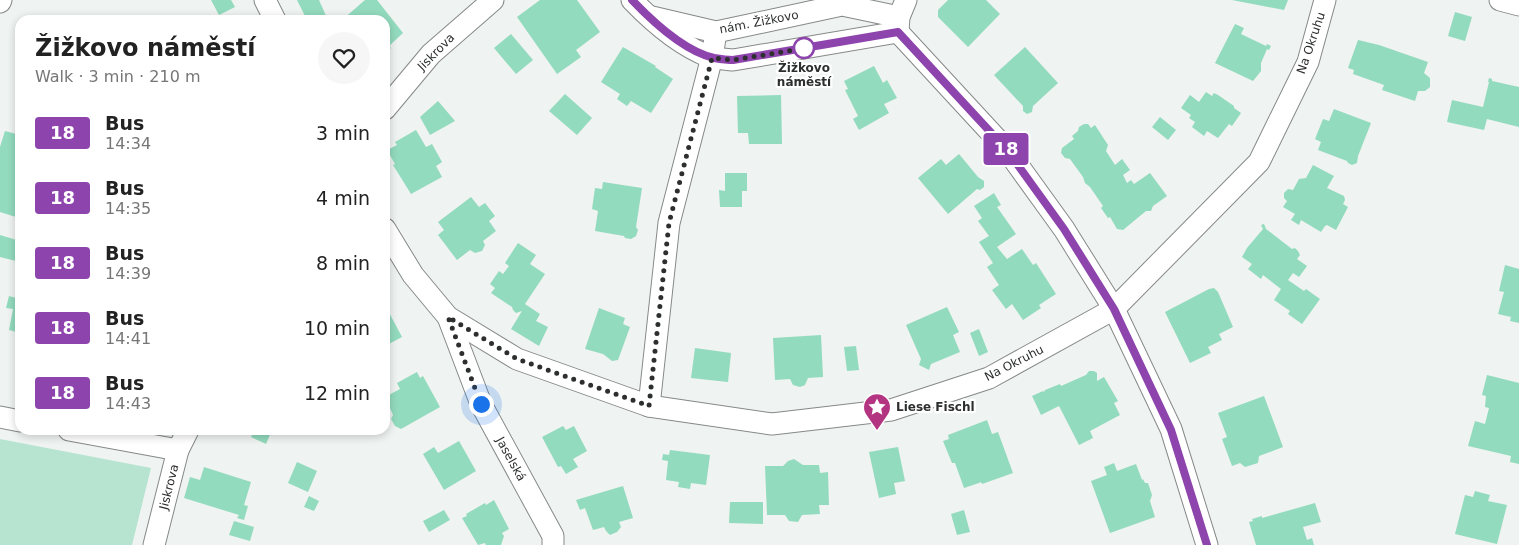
<!DOCTYPE html>
<meta charset="utf-8">
<style>
:root{--surface:#fff;--page:#f6f6f6;--text:#222;--muted:#767676}
body{margin:0;font-family:"DejaVu Sans",sans-serif;background:var(--page);color:var(--text);height:100vh;display:flex;flex-direction:column;font-size:19px;white-space:nowrap}
*{box-sizing:border-box;margin:0}
p{font-size:16px;color:var(--muted)}
.icon{flex:none;width:28px;height:28px;fill:none;stroke:currentColor;stroke-width:2;stroke-linecap:round;stroke-linejoin:round}
.map{position:relative;flex:1;overflow:hidden}
.drawer{position:absolute;left:15px;top:15px;width:375px;height:420px;display:flex;flex-direction:column;background:var(--surface);border-radius:15px;box-shadow:0 2px 8px #0003}
.drawer>*{flex:none}
.badge{padding:0 10px;border-radius:4px;font-size:18px;line-height:32px}
.you{position:absolute;width:25px;height:25px;margin:-12px;border:4px solid #fff;border-radius:50%;background:#1a73e8;box-shadow:0 0 0 8px #1a73e833}
.map>.badge{position:absolute;translate:-50% -50%;box-shadow:0 0 0 2px #fff}
.round{display:grid;place-items:center;flex:none;width:52px;height:52px;border-radius:26px;background:var(--page)}
.overview{display:flex;align-items:center;justify-content:space-between;height:85px;padding:0 20px}
h1{font-size:24px;font-weight:800;line-height:38px}
ul{padding:0;list-style:none}
li{display:flex;align-items:center;gap:15px;height:65px;padding:0 20px}
li div{flex:1}
li b{display:block;font-size:19px}
li em{font-style:normal}
li .badge{min-width:55px;font-weight:700;text-align:center}
.map>svg:first-child{display:block}
.green{fill:#b6e4d1}
.building{fill:#93dbbe}
.lines{fill:none;stroke-linecap:round;stroke-linejoin:round}
.street-casing{stroke:#858987;stroke-width:23}
.street{stroke:#fff;stroke-width:21}
.line-casing{stroke:#fff;stroke-width:11}
.line{stroke:#8e44ad;stroke-width:8}
.walk{stroke:#2d2e2e;stroke-width:5;stroke-dasharray:0 9}
.stop-dot{fill:#fff;stroke:#8e44ad;stroke-width:2.5}
.labels{text-anchor:middle;dominant-baseline:central;stroke-width:4.5;stroke-linejoin:round;paint-order:stroke}
.street-label{font-size:12px;fill:#2d2e2e;stroke:#fff}
.stop-label{font-size:12px;font-weight:bold;fill:#2d2e2e;stroke:#fff}
.poi-label{font-size:12px;font-weight:bold;fill:#2d2e2e;stroke:#fff;text-anchor:start}
</style>
<div class="map">
<svg width="1519" height="545" viewBox="0 0 1519 545">
<rect width="100%" height="100%" fill="#eff3f1"/>
<polygon class="green" points="0,439 151,468 132,545 0,545"/>
<g class="building">
<polygon points="211,0 231,0 235,7 219,15"/>
<polygon points="297,0 319,0 327,18 323,20 307,20"/>
<polygon points="365,0 377,0 403,33 389,46 391,48 385,54 385,20 342,20"/>
<polygon points="540,0 577,0 600,32 576,50 581,57 557,74 517,17"/>
<polygon points="948,0 986,0 1000,14 968,47 938,17 938,10"/>
<polygon points="1232,0 1288,0 1284,10"/>
<polygon points="1455,12 1472,17 1465,41 1448,36"/>
<polygon points="1235,24 1244,28 1241,34 1266,46 1267,44 1271,46 1269,50 1267,49 1261,63 1261,71 1253,81 1215,63"/>
<polygon points="511,34 533,60 516,74 494,48"/>
<polygon points="1358,40 1379,45 1428,62 1424,73 1430,78 1430,87 1425,91 1418,91 1415,101 1382,90 1384,85 1353,74 1354,70 1348,68"/>
<polygon points="623,47 656,66 655,67 673,79 651,113 631,101 627,106 617,99 620,94 601,82"/>
<polygon points="1025,47 1058,83 1033,106 1032,112 1027,114 1023,111 1023,106 994,75"/>
<polygon points="874,66 883,83 887,80 897,98 884,104 889,113 859,130 853,119 858,116 845,90 848,89 844,81"/>
<polygon points="1489,78 1492,79 1492,81 1519,87 1519,127 1487,119 1484,130 1447,122 1452,100 1483,107 1489,82 1488,82"/>
<polygon points="1206,92 1212,96 1214,93 1218,95 1234,106 1234,108 1241,113 1232,126 1229,124 1218,138 1207,131 1204,136 1192,127 1195,122 1189,118 1191,115 1181,108 1190,95 1199,102"/>
<polygon points="565,94 592,118 577,135 549,111"/>
<polygon points="781,95 782,144 749,144 748,133 738,133 737,96"/>
<polygon points="438,101 455,121 430,135 420,117"/>
<polygon points="1334,109 1371,123 1358,156 1357,163 1352,165 1348,163 1347,161 1318,150 1321,142 1315,139 1323,119 1329,121"/>
<polygon points="1160,117 1176,130 1168,140 1152,127"/>
<polygon points="1084,124 1088,124 1091,128 1095,125 1108,145 1106,151 1115,165 1122,159 1130,170 1123,175 1127,183 1131,180 1134,184 1150,173 1167,196 1153,206 1151,211 1146,211 1123,230 1117,229 1110,217 1108,218 1101,208 1103,206 1090,187 1085,183 1083,177 1070,159 1065,158 1061,153 1062,148 1074,139 1072,136 1078,131 1079,127"/>
<polygon points="416,130 426,147 432,144 442,162 436,166 442,177 411,194 393,165 395,164 387,150 397,145 395,142"/>
<polygon points="5,131 20,135 20,205 16,217 0,212 0,147"/>
<polygon points="959,154 978,177 984,181 984,187 980,190 977,189 948,214 918,178 941,159 946,165"/>
<polygon points="1313,165 1334,176 1327,188 1344,196 1345,200 1343,204 1348,207 1336,230 1327,225 1325,226 1321,232 1301,220 1299,225 1291,220 1295,214 1283,207 1287,201 1284,198 1284,193 1288,189 1293,190 1299,179 1306,178"/>
<polygon points="725,173 747,173 747,191 742,191 742,207 720,207 719,190 725,191"/>
<polygon points="603,182 642,188 636,227 638,230 636,236 631,239 625,238 624,236 595,231 598,211 592,209 595,188 602,189"/>
<polygon points="994,193 1001,205 997,207 1016,234 997,247 1007,259 1022,249 1033,265 1036,263 1056,294 1039,305 1041,308 1023,320 1012,304 1006,309 992,290 999,285 987,267 993,263 979,242 989,236 978,221 982,218 974,206"/>
<polygon points="471,197 479,207 485,203 495,216 489,221 496,231 483,241 485,245 482,251 475,253 470,250 457,260 438,235 444,230 438,222"/>
<polygon points="1264,224 1266,229 1292,249 1295,248 1298,251 1300,255 1297,259 1307,266 1299,277 1293,273 1288,280 1304,291 1306,289 1320,299 1302,324 1288,314 1290,311 1274,300 1281,289 1263,275 1261,279 1248,269 1252,264 1242,257 1247,248 1263,229 1261,225"/>
<polygon points="0,235 20,241 20,262 0,257"/>
<polygon points="518,243 536,255 530,264 545,274 525,304 540,314 536,321 548,327 539,346 511,329 522,311 516,313 513,310 512,307 491,293 495,288 490,284 499,271 503,274 509,266 505,263"/>
<polygon points="1505,265 1519,269 1519,323 1510,321 1511,317 1498,314 1504,292 1499,291"/>
<polygon points="1214,288 1218,292 1233,327 1219,334 1222,340 1208,347 1211,353 1190,363 1165,312 1209,289"/>
<polygon points="9,296 20,299 20,333 9,330 13,309 6,308"/>
<polygon points="385,305 402,337 385,346"/>
<polygon points="947,307 959,332 953,335 960,352 931,364 929,370 919,365 921,359 906,325"/>
<polygon points="599,308 625,318 623,324 630,327 618,360 612,361 603,354 585,349"/>
<polygon points="979,329 988,352 979,356 970,333"/>
<polygon points="821,335 823,377 808,378 805,385 800,387 793,385 790,379 775,380 773,338"/>
<polygon points="856,346 859,370 847,371 844,347"/>
<polygon points="695,348 731,353 728,382 691,378"/>
<polygon points="1089,371 1094,371 1097,373 1097,381 1104,377 1118,401 1114,403 1120,415 1090,431 1093,438 1079,445 1059,406 1041,415 1032,396 1043,391 1044,392 1045,390 1060,384 1061,386 1086,375"/>
<polygon points="417,372 420,378 423,376 440,407 401,429 395,426 391,419 393,415 385,397 400,389 397,383"/>
<polygon points="1487,375 1519,383 1519,464 1510,462 1511,456 1468,446 1475,421 1485,424 1489,408 1485,407 1486,396 1482,395"/>
<polygon points="1264,396 1283,447 1259,456 1258,463 1245,467 1240,463 1232,466 1222,439 1227,437 1218,413"/>
<polygon points="987,420 992,434 998,432 1013,473 982,484 981,482 979,483 964,488 955,463 952,463 943,441 949,439 948,435"/>
<polygon points="563,426 566,430 574,426 587,451 573,459 578,467 566,474 561,466 558,467 542,437"/>
<polygon points="245,430 272,430 266,444 251,437 253,433"/>
<polygon points="459,441 476,471 444,490 423,454 434,447 438,453"/>
<polygon points="898,447 905,481 894,483 896,494 879,498 869,452"/>
<polygon points="670,450 710,455 706,485 691,483 690,489 678,487 679,482 666,480 668,461 662,460 663,454 669,455"/>
<polygon points="794,459 803,465 819,465 820,473 828,472 829,505 819,505 820,514 802,515 798,522 789,521 785,515 767,515 765,466 783,466 788,461"/>
<polygon points="297,462 317,471 308,492 288,483"/>
<polygon points="1114,463 1117,471 1136,464 1142,480 1143,479 1145,483 1148,483 1152,495 1150,501 1155,517 1110,533 1091,481 1107,475 1104,467"/>
<polygon points="204,467 251,482 244,505 248,506 244,520 237,518 239,515 184,498 190,477 200,480"/>
<polygon points="623,486 633,518 619,522 621,527 617,532 610,535 606,531 604,527 593,530 585,508 580,510 576,500"/>
<polygon points="1475,491 1490,495 1488,501 1507,505 1497,544 1455,534 1465,495 1473,497"/>
<polygon points="309,496 319,501 314,511 304,507"/>
<polygon points="494,500 509,529 502,533 504,536 501,545 486,545 485,543 478,545 462,518 467,516 466,514 485,503 486,505"/>
<polygon points="730,502 763,502 763,524 729,523"/>
<polygon points="1315,503 1321,522 1303,527 1307,540 1312,538 1314,545 1256,545 1249,522 1253,521 1252,519 1262,516 1262,518"/>
<polygon points="444,510 450,520 429,532 423,521"/>
<polygon points="964,510 970,532 957,535 951,514"/>
<polygon points="234,521 254,527 250,541 229,535"/>
</g>
<g class="lines">
<g class="street-casing">
<g id="street">
<polyline points="265,0 275,20"/>
<path d="M632 0C654 23 679 45 710 57 717 59 725 59 733 60L898 32"/>
<polyline points="1500,0 1519,5"/>
<polyline points="0,2 1,0"/>
<polyline points="652,17 716,32 842,5 899,17"/>
<polyline points="898,31 899,17 906,0"/>
<polyline points="898,32 1007,150 1064,229 1114,309 1171,429 1207,545"/>
<polyline points="385,109 431,54 493,0"/>
<polyline points="385,229 413,275 448,317 517,359 649,406 772,424 891,410 989,378 1114,309 1259,162 1308,62 1325,0"/>
<polyline points="448,317 481,404 553,536 553,545"/>
<polyline points="649,406 669,223 712,57 716,32"/>
<polyline points="0,417 20,421"/>
<polyline points="69,430 178,450"/>
<polyline points="154,545 178,450 188,430"/>
</g>
</g>
<use href="#street" class="street"/>
</g>
<g class="lines">
<g class="line-casing">
<path id="line" d="M632 0C652 21 684 51 714 58 720 59 726 60 733 60L898 32 1007 150 1064 229 1114 309 1171 430 1207 545"/>
</g>
<use href="#line" class="line"/>
<polyline class="walk" points="481,404 448,317 517,359 649,406 669,223 712,58 733,60 807,48 804,48"/>
</g>
<defs>
<g id="sight-pin" transform="scale(1.4375)"><path d="M0 17L-7.5 6A9.5 9.5 0 1 1 7.5 6Z" fill="#b33481" stroke="#fff"/><path d="M0-6L1.8-2.2L6-1.7L2.9 1.2L3.7 5.4L0 3.3L-3.7 5.4L-2.9 1.2L-6-1.7L-1.8-2.2Z" fill="#fff"/></g>
</defs>
<g fill-rule="evenodd">
<use href="#sight-pin" x="877" y="407"/>
</g>
<circle class="stop-dot" cx="804" cy="48" r="10"/>
<g class="labels">
<g class="street-label">
<text transform="translate(759 22) rotate(-11)">nám. Žižkovo</text>
<text transform="translate(1311 43) rotate(-71)">Na Okruhu</text>
<text transform="translate(436 52) rotate(-45)">Jiskrova</text>
<text transform="translate(1014 363) rotate(-27)">Na Okruhu</text>
<text transform="translate(511 459) rotate(61)">Jaselská</text>
<text transform="translate(169 487) rotate(-76)">Jiskrova</text>
</g>
<g class="stop-label">
<text x="804" y="68">Žižkovo<tspan x="804" dy="14">náměstí</tspan></text>
</g>
<g class="poi-label">
<text x="896" y="407">Liese Fischl</text>
</g>
</g>
</svg>
<div class="you" style="left:481px;top:404px"></div>
<b class="badge" style="left:1006px;top:149px;background:#8e44ad;color:#fff">18</b>
<section class="drawer">
<div class="overview"><div><h1>Žižkovo náměstí</h1><p>Walk · 3 min · 210 m</p></div><a class="round"><svg class="icon" aria-label="heart" viewBox="0 0 24 24"><path d="M12 20l-8-8c-3-5 5-10 8-4 3-6 11-1 8 4z"/></svg></a></div>
<ul>
<li><span class="badge" style="background:#8e44ad;color:#fff">18</span><div><b>Bus</b><p>14:34</p></div><em>3 min</em></li>
<li><span class="badge" style="background:#8e44ad;color:#fff">18</span><div><b>Bus</b><p>14:35</p></div><em>4 min</em></li>
<li><span class="badge" style="background:#8e44ad;color:#fff">18</span><div><b>Bus</b><p>14:39</p></div><em>8 min</em></li>
<li><span class="badge" style="background:#8e44ad;color:#fff">18</span><div><b>Bus</b><p>14:41</p></div><em>10 min</em></li>
<li><span class="badge" style="background:#8e44ad;color:#fff">18</span><div><b>Bus</b><p>14:43</p></div><em>12 min</em></li>
</ul>
</section>
</div>
